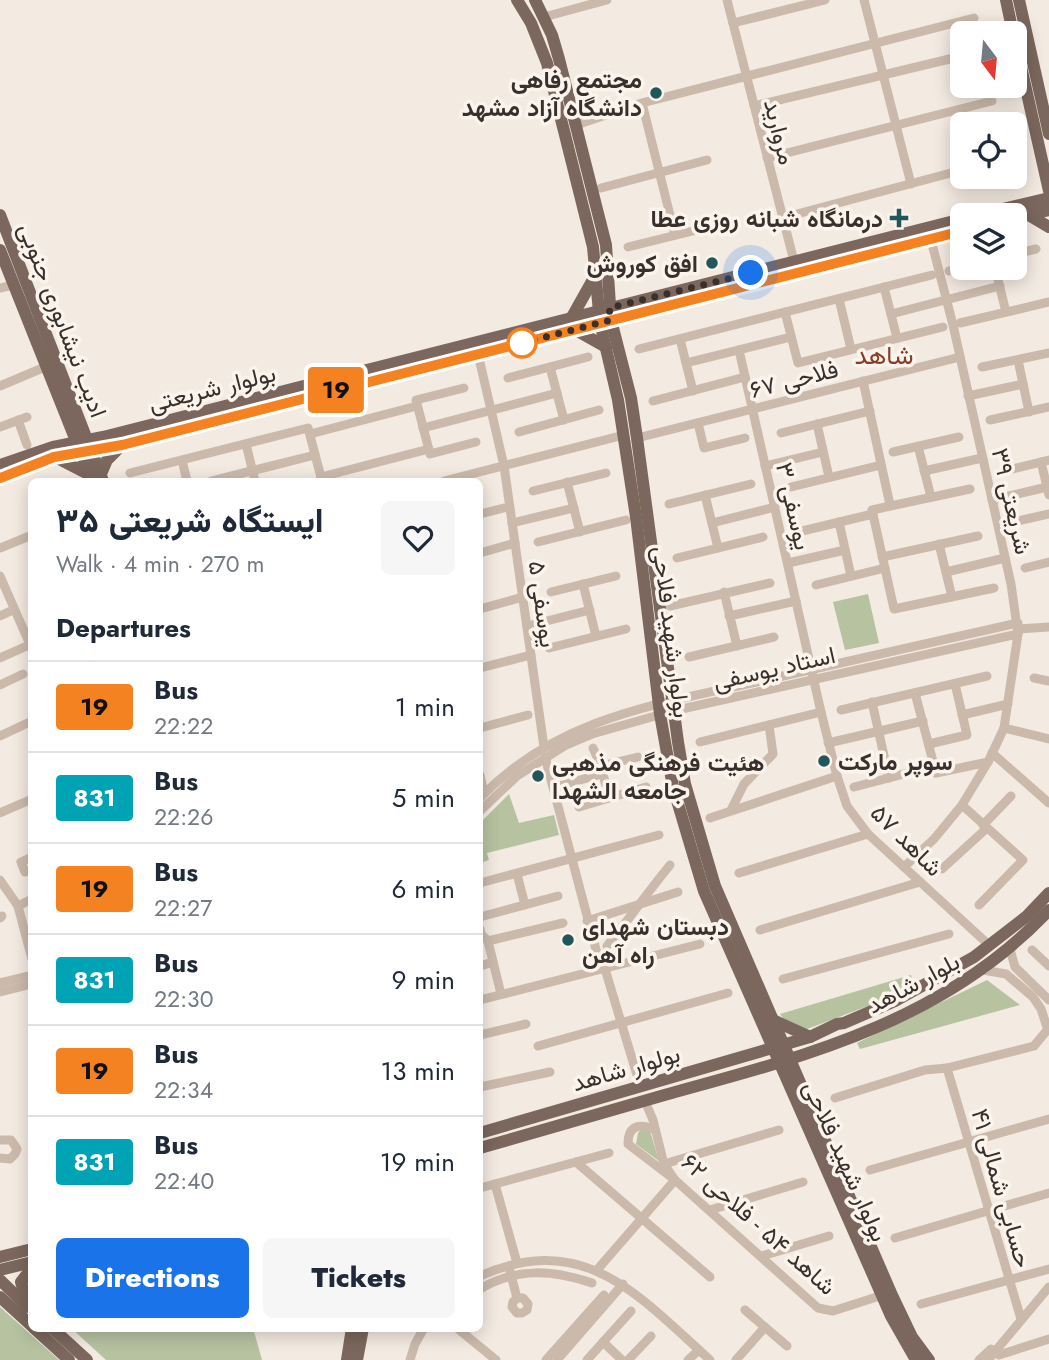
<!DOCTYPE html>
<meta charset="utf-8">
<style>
:root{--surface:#fff;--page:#f6f6f7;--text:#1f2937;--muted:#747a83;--line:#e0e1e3;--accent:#1a73e8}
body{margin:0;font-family:Jost,Vazirmatn,sans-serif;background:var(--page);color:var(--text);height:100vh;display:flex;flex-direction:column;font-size:26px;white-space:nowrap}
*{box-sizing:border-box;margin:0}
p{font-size:23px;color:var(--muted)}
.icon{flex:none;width:38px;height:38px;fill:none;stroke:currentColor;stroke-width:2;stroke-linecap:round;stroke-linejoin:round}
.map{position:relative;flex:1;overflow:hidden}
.sheet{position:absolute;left:28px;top:478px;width:455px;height:854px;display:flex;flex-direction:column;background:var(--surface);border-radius:10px;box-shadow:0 4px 18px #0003}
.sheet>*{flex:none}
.badge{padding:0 14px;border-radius:5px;font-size:24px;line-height:46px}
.needle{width:46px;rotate:164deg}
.tools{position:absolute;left:950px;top:21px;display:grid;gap:14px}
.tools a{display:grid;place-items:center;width:77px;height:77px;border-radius:10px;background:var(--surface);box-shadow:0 4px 18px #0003;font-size:35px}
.you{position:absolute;width:35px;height:35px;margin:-18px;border:5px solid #fff;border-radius:50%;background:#1a73e8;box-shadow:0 0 0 10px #1a73e833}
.map>.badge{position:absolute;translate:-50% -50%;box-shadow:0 0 0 4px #fff}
h2{padding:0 28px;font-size:26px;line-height:63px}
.round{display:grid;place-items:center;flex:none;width:74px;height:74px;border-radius:10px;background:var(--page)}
.overview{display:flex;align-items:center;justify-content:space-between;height:119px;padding:0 28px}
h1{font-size:33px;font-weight:800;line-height:52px}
.cta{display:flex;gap:14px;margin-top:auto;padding:14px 28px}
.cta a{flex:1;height:80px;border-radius:10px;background:var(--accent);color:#fff;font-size:28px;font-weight:800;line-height:80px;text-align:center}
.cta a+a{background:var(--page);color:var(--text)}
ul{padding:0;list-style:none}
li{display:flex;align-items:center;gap:21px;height:91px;padding:0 28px;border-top:2px solid var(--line)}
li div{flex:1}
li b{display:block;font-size:26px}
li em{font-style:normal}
li .badge{min-width:77px;font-weight:700;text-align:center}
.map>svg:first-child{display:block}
.green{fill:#b7c2a1}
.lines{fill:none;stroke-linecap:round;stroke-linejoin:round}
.minor{stroke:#cbbaac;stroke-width:9}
.major{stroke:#7b675d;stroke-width:12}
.line-casing{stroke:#fff;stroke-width:16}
.line{stroke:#f58220;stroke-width:10}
.walk{stroke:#3a302b;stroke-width:7;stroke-dasharray:0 12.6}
.poi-dot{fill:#21575a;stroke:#faf4ed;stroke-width:2.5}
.stop-dot{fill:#fff;stroke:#f58220;stroke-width:3.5}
.labels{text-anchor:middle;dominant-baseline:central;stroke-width:7;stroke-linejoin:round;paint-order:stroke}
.poi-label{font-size:24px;font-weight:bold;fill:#3a302b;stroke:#faf4ed;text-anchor:end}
.street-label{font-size:24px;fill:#3a302b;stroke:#faf4ed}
.neighbourhood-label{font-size:26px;fill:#873d26;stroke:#faf4ed}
</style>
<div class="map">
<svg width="1049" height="1360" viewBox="0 0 1049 1360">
<rect width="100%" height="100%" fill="#f3eae1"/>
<g class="green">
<polygon points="868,594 879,643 845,650 833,602"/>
<polygon points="509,794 519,823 554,815 559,835 487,853 489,860 480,863 480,823"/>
<polygon points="911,975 915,988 802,1031 791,1029 780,1014"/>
<polygon points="987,980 1020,1005 860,1049 857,1043"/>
<polygon points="641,1130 650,1131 659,1161 636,1144 638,1133"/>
<polygon points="0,1307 59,1360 0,1360"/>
<polygon points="71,1328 253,1328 262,1360 106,1360"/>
</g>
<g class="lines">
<g class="minor">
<polyline points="727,0 795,265"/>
<polyline points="864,0 911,184"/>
<polyline points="544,17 607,0"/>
<polyline points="733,23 825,0"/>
<polyline points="642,103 675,235"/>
<polyline points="754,106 962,56"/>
<polyline points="576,125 642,103 974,18"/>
<polyline points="767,158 992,101"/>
<polyline points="601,188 707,160"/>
<polyline points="782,218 962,170"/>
<polyline points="628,247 725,223"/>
<polyline points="1015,254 1036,249"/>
<polyline points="995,268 1006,312"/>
<polyline points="949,271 962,267"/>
<polyline points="884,287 897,338"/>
<polyline points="0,288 13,285"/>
<polyline points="839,299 851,349"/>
<polyline points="785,312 798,363 943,327"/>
<polyline points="891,314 1000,286"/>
<polyline points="960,323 1049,302"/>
<polyline points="680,339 693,391"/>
<polyline points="639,349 932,275"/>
<polyline points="739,350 821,712 837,776 847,806 868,834 989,945"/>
<polyline points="478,354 504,466 544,747"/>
<polyline points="1018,360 1029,412"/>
<polyline points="686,363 791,337"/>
<polyline points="550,367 564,420"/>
<polyline points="982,367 1049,353"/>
<polyline points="508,378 588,357"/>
<polyline points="863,381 890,505"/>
<polyline points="0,386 45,367"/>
<polyline points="464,388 416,400 430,454 476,442"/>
<polyline points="968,396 1023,384"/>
<polyline points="653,401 745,377"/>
<polyline points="18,420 27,445"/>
<polyline points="990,420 1049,407"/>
<polyline points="698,423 704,448 745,438"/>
<polyline points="817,424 829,477"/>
<polyline points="0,427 27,417"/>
<polyline points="423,428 557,393"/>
<polyline points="519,432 599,410"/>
<polyline points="781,433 870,411"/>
<polyline points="310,434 417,406"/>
<polyline points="637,438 960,357"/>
<polyline points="246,444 255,481"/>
<polyline points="918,446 931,497"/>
<polyline points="893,452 959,437"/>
<polyline points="182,460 187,481"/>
<polyline points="1041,462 1049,495"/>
<polyline points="765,466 823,452"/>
<polyline points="924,471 982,458"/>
<polyline points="1004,471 1049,460"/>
<polyline points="130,473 308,428 322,481"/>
<polyline points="321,477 429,449"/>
<polyline points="211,481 315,455"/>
<polyline points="444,481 624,435"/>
<polyline points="567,482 580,532"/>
<polyline points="791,487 881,465"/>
<polyline points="970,489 872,510 894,609 994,588"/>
<polyline points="533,491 606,473"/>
<polyline points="705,495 718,548"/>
<polyline points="992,500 1047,487"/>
<polyline points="669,504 751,484"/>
<polyline points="480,514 504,508"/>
<polyline points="839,522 851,576"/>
<polyline points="1013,522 1049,514"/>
<polyline points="512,523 574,508"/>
<polyline points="712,523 775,507"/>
<polyline points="802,531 873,514"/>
<polyline points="538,542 626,520"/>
<polyline points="939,544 952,597"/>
<polyline points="0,548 32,535"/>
<polyline points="480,553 515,543"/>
<polyline points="882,557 978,536"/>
<polyline points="677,558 763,537"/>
<polyline points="788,563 845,550"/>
<polyline points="1025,568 1049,562"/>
<polyline points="946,572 1005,558"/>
<polyline points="0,576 32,649"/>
<polyline points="583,584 596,636"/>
<polyline points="816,585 885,568"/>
<polyline points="551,592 616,576"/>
<polyline points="724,592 737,646"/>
<polyline points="670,606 770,583"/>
<polyline points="480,609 523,597"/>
<polyline points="0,616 13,610"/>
<polyline points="729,616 796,601"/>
<polyline points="527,626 590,610"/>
<polyline points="1018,629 1049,627"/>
<polyline points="549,648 626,629"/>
<polyline points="689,657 774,637"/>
<polyline points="0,658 29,645"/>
<polyline points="480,668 531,655"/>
<polyline points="1034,678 1049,681"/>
<polyline points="0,685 23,674"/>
<polyline points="915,693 936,773 988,762"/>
<polyline points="872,702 889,778"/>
<polyline points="841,710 987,676"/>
<polyline points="962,715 1008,704"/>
<polyline points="480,728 528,715"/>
<polyline points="1004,728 1049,739"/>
<polyline points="0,736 32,721"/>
<polyline points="700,742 821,712"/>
<polyline points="828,743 923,721"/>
<polyline points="929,744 967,735 955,684"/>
<polyline points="593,748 601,766 609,798"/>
<polyline points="992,753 1049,803"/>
<polyline points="545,757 599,961 605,969 640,1085"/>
<polyline points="601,766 638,757"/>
<polyline points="480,775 484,793"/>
<polyline points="554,787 602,774"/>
<polyline points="854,787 935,766"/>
<path d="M480 798C561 714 666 703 774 678 855 660 936 642 1018 623"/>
<polyline points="962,805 1023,860 979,905"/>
<polyline points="579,807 646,787"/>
<polyline points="731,810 744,784 773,754 769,725"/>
<polyline points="480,811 517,776 566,745 592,734 673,711 1018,634"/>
<polyline points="0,813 32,799"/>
<polyline points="710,818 837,776"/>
<polyline points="983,825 1011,796"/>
<polyline points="32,857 21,862 25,872 32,870"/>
<polyline points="904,867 934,839 962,805 988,762 1004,728 1018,634 1011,584 953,325 931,240"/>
<polyline points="942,869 987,828"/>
<polyline points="739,873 868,834"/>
<polyline points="517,874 525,905"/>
<polyline points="0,880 18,906 32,959"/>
<polyline points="480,883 659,835"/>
<polyline points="18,906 32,899"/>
<polyline points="480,917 558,896"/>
<polyline points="0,918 2,916"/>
<polyline points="587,921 678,892"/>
<polyline points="480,929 481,934 488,941 501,994"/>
<polyline points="760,930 920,882"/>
<polyline points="488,941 563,923"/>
<path d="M607 946C629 919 648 892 670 865"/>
<polyline points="1010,949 1015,967 1049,1000"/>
<polyline points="1032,950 1049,966"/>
<polyline points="480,966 493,962"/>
<polyline points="983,970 1006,974 1033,997 1041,1009 1048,1030"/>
<polyline points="783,979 949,934"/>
<polyline points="0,983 32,975"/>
<polyline points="0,992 32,984"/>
<polyline points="480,1000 700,944"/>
<polyline points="480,1035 526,1024"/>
<polyline points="538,1046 728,993"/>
<polyline points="947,1068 1021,1319"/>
<polyline points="480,1087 550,1072"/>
<polyline points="835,1098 925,1070 947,1068 1034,1046 1049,1028"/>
<polyline points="645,1101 653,1120 664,1164 675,1180 818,1308 833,1311 886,1294"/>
<polyline points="0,1140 11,1140 17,1149 15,1154 10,1159 0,1158"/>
<polyline points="576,1162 710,1277"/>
<polyline points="664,1164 779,1130"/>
<polyline points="870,1170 1049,1119"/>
<polyline points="495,1184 517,1263"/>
<polyline points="480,1188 609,1153"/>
<polyline points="710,1210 803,1182"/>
<polyline points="895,1238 1049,1193"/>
<polyline points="762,1256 829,1236"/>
<path d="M597 1270 675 1180 628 1144C628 1125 640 1123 655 1130"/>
<polyline points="510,1271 517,1298 513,1302 512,1307 517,1313 522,1313 527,1310 528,1304 523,1298 517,1298"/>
<path d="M480 1276C584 1230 638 1295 710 1360"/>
<path d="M480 1289C517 1267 553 1270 592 1283"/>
<polyline points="921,1304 1049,1269"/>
<polyline points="745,1310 787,1346"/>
<polyline points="457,1328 496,1360"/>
<polyline points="603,1342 622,1360"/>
<polyline points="999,1355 1049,1339"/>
<polyline points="410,1360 415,1344 424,1328"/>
<polyline points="546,1360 604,1295"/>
<polyline points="557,1360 623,1284"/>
<polyline points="587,1360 631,1311"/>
<polyline points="628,1360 651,1336"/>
<polyline points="688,1360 699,1350"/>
<polyline points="736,1360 765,1327"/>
<polyline points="979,1360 991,1349"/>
<polyline points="988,1360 1049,1287"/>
</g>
<g class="major">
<polyline points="517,0 531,23 547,63 593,247 600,323 618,400 636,517 660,714 673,787 704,891 891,1316 916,1360"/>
<polyline points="535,0 552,35 559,59 606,245 611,320 631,398 637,438 678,742 685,784 715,886 891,1293 912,1337 929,1360"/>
<polyline points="1006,0 1013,33"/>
<polyline points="1019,0 1049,134"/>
<polyline points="1015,40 1049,191"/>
<polyline points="1027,214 1049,227"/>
<polyline points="0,215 103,481"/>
<polyline points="977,215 1049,198"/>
<polyline points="1015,217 1049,210"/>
<polyline points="0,250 92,481"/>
<polyline points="572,317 595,276"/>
<polyline points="574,329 606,347"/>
<polyline points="55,457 90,475"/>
<polyline points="0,465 53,447 103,437 962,219"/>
<polyline points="101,474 107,460 122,445"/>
<polyline points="0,478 54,457 122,445 962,231"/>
<polyline points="775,1021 810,1037"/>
<polyline points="480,1133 810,1037 837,1024 844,1023 895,1001 974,957 1027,916 1049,893"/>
<path d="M480 1148C542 1130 605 1112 668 1094 808 1056 946 1020 1049 910"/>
<polyline points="0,1257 32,1249"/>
<polyline points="0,1270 32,1262"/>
<polyline points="0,1280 26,1305"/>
<polyline points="0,1297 32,1326"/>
<polyline points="28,1307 21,1282 32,1268"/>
<polyline points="34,1328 69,1360"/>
<polyline points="52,1328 87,1360"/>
<polyline points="347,1360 352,1328"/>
<polyline points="357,1360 363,1328"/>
</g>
</g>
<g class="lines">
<g class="line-casing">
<polyline id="line" points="0,478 54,457 122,445 962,231"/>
</g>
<use href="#line" class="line"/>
<polyline class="walk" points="522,343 611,320 609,308 751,273"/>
</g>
<g class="poi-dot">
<circle cx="656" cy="93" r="7"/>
<path d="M895.5 207.5h7v7h7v7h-7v7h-7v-7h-7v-7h7z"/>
<circle cx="712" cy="263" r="7"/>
<circle cx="824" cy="761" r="7"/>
<circle cx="538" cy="776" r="7"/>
<circle cx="568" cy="940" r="7"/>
</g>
<circle class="stop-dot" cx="522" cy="343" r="14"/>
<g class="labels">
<g class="poi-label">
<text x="642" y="79">مجتمع رفاهی<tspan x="642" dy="28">دانشگاه آزاد مشهد</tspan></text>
<text x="883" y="218">درمانگاه شبانه روزی عطا</text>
<text x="698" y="263">افق کوروش</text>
<text x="838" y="761" text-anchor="start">سوپر مارکت</text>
<text x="552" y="762" text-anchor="start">هئیت فرهنگی مذهبی<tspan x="552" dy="28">جامعه الشهدا</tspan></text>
<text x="582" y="926" text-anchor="start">دبستان شهدای<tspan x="582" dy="28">راه آهن</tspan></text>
</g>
<g class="street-label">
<text transform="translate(780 132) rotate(76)">مروارید</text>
<text transform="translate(63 320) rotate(69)">ادیب نیشابوری جنوبی</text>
<text transform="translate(794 379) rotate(-14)">فلاحی ۶۷</text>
<text transform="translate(212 388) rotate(-14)">بولوار شریعتی</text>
<text transform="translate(1012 501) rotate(77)">شریعتی ۳۹</text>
<text transform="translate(794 506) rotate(77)">یوسفی ۳</text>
<text transform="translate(543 604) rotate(82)">یوسفی ۵</text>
<text transform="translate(672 632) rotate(83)">بولوار شهید فلاحی</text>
<text transform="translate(774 668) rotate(-13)">استاد یوسفی</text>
<text transform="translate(907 840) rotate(45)">شاهد ۵۷</text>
<text transform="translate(913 983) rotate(-28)">بلوار شاهد</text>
<text transform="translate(626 1068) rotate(-16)">بولوار شاهد</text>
<text transform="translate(846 1161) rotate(66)">بولوار شهید فلاحی</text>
<text transform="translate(1002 1188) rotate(74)">حسابی شمالی ۴۱</text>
<text transform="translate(759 1224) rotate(42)">شاهد ۵۴ - فلاحی ۶۲</text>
</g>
<g class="neighbourhood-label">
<text x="884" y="355">شاهد</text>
</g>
</g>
</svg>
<div class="tools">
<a><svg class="needle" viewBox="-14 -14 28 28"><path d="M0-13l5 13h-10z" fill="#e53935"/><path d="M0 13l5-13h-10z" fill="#747a83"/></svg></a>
<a><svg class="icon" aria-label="locate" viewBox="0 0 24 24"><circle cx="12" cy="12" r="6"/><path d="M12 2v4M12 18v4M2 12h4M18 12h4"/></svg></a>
<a><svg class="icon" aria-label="layers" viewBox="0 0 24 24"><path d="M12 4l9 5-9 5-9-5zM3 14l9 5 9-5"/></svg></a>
</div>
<div class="you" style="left:751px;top:273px"></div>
<b class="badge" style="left:336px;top:390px;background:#f58220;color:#111">19</b>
<section class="sheet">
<div class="overview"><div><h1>ایستگاه شریعتی ۳۵</h1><p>Walk · 4 min · 270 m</p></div><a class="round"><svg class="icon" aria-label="heart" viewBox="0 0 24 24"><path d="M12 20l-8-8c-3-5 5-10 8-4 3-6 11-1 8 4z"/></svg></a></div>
<h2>Departures</h2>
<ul>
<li><span class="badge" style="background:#f58220;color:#111">19</span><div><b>Bus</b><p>22:22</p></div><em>1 min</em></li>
<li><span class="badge" style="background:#00a3b4;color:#fff">831</span><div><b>Bus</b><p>22:26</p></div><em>5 min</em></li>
<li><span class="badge" style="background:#f58220;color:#111">19</span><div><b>Bus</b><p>22:27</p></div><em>6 min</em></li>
<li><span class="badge" style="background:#00a3b4;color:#fff">831</span><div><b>Bus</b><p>22:30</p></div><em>9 min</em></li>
<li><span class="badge" style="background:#f58220;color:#111">19</span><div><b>Bus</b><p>22:34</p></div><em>13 min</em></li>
<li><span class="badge" style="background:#00a3b4;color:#fff">831</span><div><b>Bus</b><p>22:40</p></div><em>19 min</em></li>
</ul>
<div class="cta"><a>Directions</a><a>Tickets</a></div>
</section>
</div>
